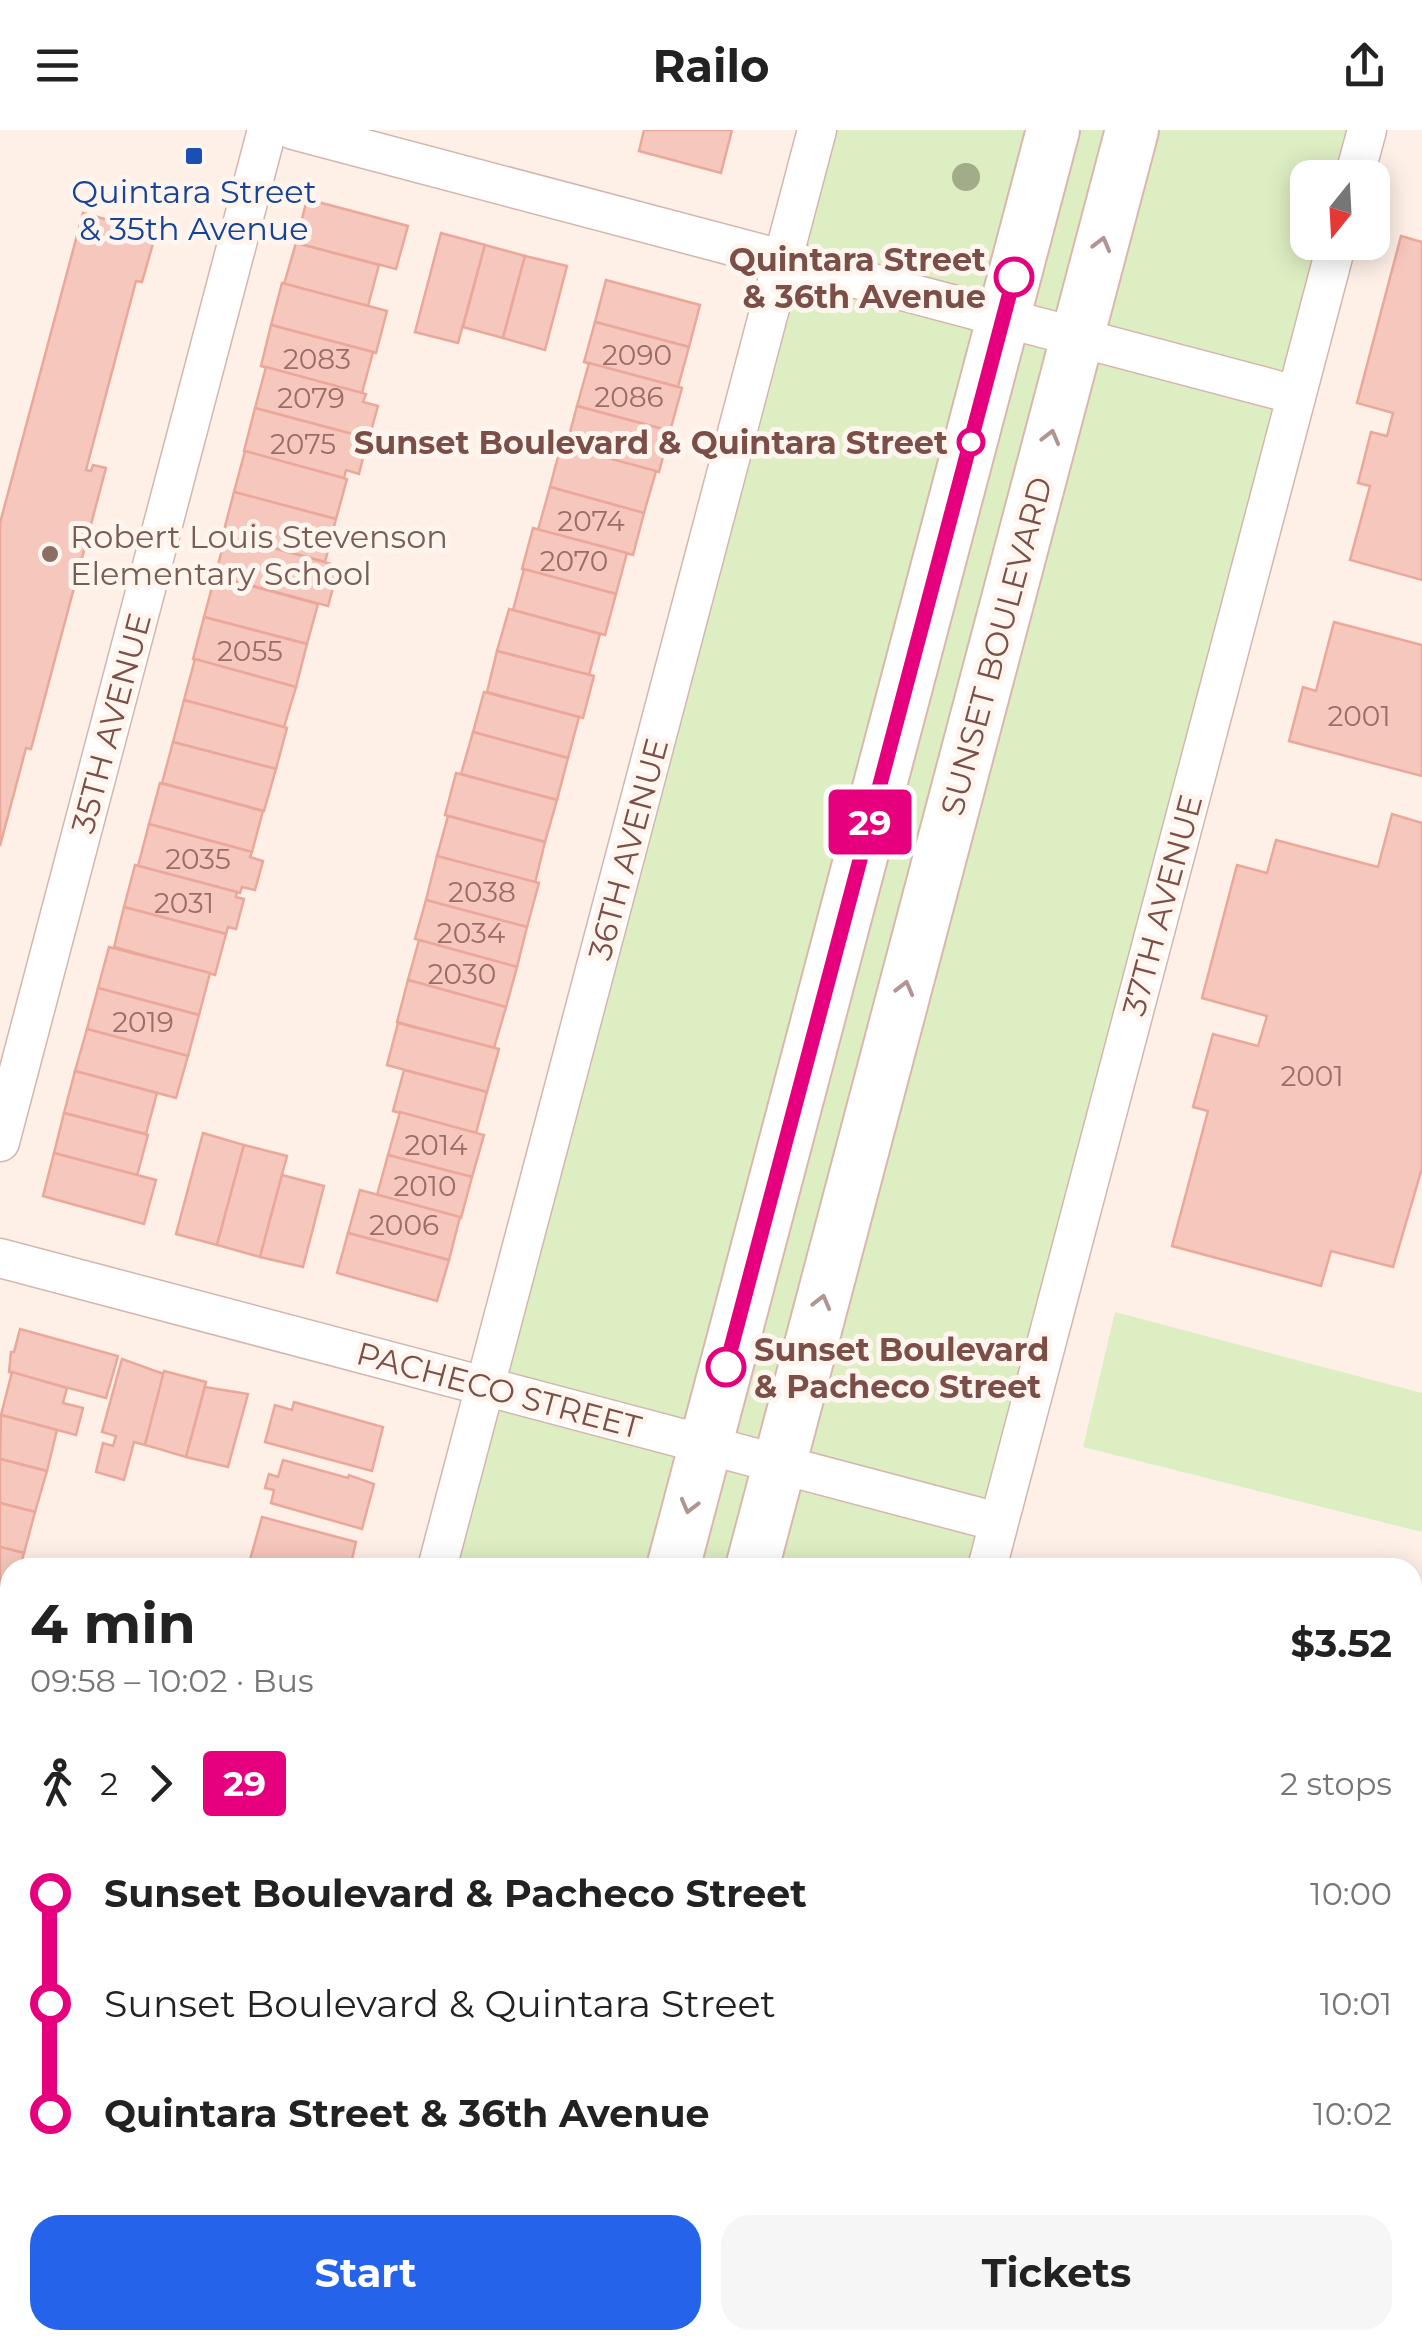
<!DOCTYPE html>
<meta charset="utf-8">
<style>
:root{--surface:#fff;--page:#f6f6f6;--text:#222;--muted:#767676;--accent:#2563eb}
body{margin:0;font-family:Montserrat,sans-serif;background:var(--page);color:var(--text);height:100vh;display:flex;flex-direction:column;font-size:38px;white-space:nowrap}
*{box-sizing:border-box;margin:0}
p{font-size:32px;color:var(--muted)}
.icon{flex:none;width:55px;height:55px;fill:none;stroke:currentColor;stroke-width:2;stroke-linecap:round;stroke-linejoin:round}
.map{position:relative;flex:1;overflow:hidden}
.details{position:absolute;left:0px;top:1428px;width:1422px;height:792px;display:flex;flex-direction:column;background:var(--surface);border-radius:30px 30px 0 0;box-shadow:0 5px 25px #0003}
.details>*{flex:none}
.badge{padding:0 20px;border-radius:8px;font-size:35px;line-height:65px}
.needle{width:65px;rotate:198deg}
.tools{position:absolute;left:1290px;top:30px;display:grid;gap:20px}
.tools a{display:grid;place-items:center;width:100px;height:100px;border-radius:20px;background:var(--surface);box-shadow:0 5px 25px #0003;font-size:50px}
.map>.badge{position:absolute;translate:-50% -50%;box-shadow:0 0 0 5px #fff}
.legs{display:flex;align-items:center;gap:15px;height:110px;padding:0 30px;font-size:32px}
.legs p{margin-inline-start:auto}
.head{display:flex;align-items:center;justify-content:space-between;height:170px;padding:0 30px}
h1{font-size:55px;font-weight:700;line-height:75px}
.primary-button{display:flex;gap:20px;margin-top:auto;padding:20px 30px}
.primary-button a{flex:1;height:115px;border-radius:30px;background:var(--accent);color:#fff;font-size:40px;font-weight:700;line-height:115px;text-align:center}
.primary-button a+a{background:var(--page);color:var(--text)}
ul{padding:0 30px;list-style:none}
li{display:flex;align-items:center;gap:35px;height:110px;font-size:38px}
li i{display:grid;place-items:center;width:15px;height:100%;margin:0 12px;background:currentColor}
li i::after{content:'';width:25px;height:25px;margin:-12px;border:8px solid;border-radius:50%;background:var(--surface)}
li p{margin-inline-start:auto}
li:first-child i{background:linear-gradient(#0000 50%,currentColor 0)}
li:last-child i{background:linear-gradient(currentColor 50%,#0000 0)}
header{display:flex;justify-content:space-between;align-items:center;height:130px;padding:0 30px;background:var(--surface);font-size:45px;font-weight:700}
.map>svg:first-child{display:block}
.green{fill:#deeec3}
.building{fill:#f6c7bc;stroke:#eaa89b;stroke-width:2.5}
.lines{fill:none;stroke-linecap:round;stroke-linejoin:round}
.street-casing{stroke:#d4b6ae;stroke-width:41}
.secondary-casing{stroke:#dab7ad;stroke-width:56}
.street{stroke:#fff;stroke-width:38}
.secondary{stroke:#fff;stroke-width:52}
.tree{fill:#a3ac88}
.oneway{stroke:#b09591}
.line-1-casing{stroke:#fff;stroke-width:22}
.line-1{stroke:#e6007e;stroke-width:15}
.transit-dot{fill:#1a4fb4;stroke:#fff5ef;stroke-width:4}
.stop-1-dot{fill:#fff;stroke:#e6007e;stroke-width:5}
.education-dot{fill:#8d6e63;stroke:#fff5ef;stroke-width:4}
.labels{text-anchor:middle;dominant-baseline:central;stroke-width:10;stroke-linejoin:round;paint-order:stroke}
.number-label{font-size:28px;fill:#9a6d65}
.transit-label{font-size:32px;fill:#164399;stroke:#fff5ef}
.stop-label{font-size:32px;font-weight:bold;fill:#7b4f48;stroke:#fff5ef;text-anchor:end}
.education-label{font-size:32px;fill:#785e54;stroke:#fff5ef;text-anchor:start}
.street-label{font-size:32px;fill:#7b4f48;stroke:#fff5ef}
</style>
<header><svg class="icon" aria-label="menu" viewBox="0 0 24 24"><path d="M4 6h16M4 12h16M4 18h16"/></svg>Railo<svg class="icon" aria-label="share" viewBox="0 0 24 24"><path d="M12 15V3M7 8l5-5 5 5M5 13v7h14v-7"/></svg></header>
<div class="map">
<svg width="1422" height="2218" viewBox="0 0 1422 2218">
<rect width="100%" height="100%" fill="#fef0e7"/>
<g class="green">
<polygon points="818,0 1367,0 1354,47 1308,48 1308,112 1337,113 987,1437 438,1438"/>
<polygon points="1115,1182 1422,1263 1422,1402 1083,1317"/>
<polygon points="1413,1481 1422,1484 1422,1590 1413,1587"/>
<polygon points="1418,1811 1422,1812 1422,1947 1412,1945 1412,1835"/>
<polygon points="1413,1964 1422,1967 1422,2101 1413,2099"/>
<polygon points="233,2210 782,2210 780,2218 231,2218"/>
</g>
<g class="building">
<polygon points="644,0 732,0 721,43 639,21"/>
<polygon points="307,69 408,96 396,139 296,113"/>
<polygon points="83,83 156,103 142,152 136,151 86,340 91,341 93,335 106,338 31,619 26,618 0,716 0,393"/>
<polygon points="441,103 485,115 458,213 415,202"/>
<polygon points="1401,106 1422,112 1422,450 1350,430 1370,356 1358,353 1371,302 1387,306 1393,283 1357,273"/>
<polygon points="296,113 379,135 368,176 284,154"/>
<polygon points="485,115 525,126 503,208 463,197"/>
<polygon points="525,126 567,136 545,220 503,208"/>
<polygon points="606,150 700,175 689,217 595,192"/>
<polygon points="282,153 387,181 376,223 271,195"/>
<polygon points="595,192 689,217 678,257 584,232"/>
<polygon points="271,195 373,222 362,263 261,236"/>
<polygon points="589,233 682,258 670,301 577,276"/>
<polygon points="266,237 366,264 363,272 378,276 371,301 358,298 356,305 255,278"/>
<polygon points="577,276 670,301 659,342 566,317"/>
<polygon points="255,278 356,305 354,313 366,316 359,344 346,340 344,348 244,321"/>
<polygon points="561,315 656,341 644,383 550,357"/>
<polygon points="245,321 347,349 336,389 234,362"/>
<polygon points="550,357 644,383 633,425 538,400"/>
<polygon points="234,362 336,389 325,432 223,404"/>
<polygon points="533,398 627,423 616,464 522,439"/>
<polygon points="226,405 339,436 328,476 215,446"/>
<polygon points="524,439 616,464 605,505 513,480"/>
<polygon points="215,446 318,474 307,514 204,487"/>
<polygon points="509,479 600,504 589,545 497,521"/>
<polygon points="204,487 307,514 296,557 193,529"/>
<polygon points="1334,492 1422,515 1422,646 1289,611 1303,557 1316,561"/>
<polygon points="497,521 594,546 583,588 487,562"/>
<polygon points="195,529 296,557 284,597 184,570"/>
<polygon points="484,562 579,587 568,628 473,602"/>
<polygon points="184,570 287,598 276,639 173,612"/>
<polygon points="473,602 568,628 557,670 461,644"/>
<polygon points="173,612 276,639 264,681 162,653"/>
<polygon points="456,643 557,670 545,712 445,685"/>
<polygon points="160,653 263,681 252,722 149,694"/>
<polygon points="1392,684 1422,693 1422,1038 1393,1137 1331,1121 1321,1156 1172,1116 1208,981 1193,977 1213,904 1258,916 1267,886 1202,868 1237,735 1267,743 1276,710 1378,737"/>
<polygon points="448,686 545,712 535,753 437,726"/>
<polygon points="149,694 252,722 250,727 263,731 255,760 242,757 240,763 138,736"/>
<polygon points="437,726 539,753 527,797 426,770"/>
<polygon points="135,735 237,762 236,767 244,769 236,799 228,797 226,804 124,777"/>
<polygon points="426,770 527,797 517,837 415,809"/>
<polygon points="124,777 226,804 215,845 114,817"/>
<polygon points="419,810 517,837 506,877 408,850"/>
<polygon points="109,817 210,843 199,885 98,858"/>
<polygon points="408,850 506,877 494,918 397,892"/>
<polygon points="98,858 199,885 188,926 87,899"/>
<polygon points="398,893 499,919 487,962 387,935"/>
<polygon points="87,899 188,926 176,968 75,941"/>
<polygon points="404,940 487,962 476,1003 393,981"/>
<polygon points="75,941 157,963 146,1004 64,983"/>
<polygon points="400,982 484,1005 472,1047 388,1025"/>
<polygon points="64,983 148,1005 137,1046 54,1023"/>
<polygon points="203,1003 244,1015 217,1115 176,1104"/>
<polygon points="244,1015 287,1026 260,1127 217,1115"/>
<polygon points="54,1023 156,1050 144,1094 43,1066"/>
<polygon points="388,1025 472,1047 461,1088 377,1065"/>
<polygon points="282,1045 324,1056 303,1137 260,1127"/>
<polygon points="360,1060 460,1087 449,1130 348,1103"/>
<polygon points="348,1103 449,1130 437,1171 337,1143"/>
<polygon points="20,1199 118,1226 106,1268 9,1242 11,1222 14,1222"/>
<polygon points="122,1229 164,1244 145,1315 134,1312 124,1350 96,1342 103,1313 113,1316 116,1306 102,1302"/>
<polygon points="164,1241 206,1252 186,1327 145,1315"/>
<polygon points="12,1242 67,1258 63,1273 83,1278 76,1305 1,1285"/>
<polygon points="205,1257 248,1264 228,1337 186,1327"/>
<polygon points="294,1272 383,1297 372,1341 265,1312 275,1275 292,1280"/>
<polygon points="1,1285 57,1300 47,1341 0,1329"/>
<polygon points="0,1329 47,1341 35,1382 0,1373"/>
<polygon points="283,1330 348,1348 349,1345 374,1354 362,1399 271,1373 274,1360 265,1358 269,1344 278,1347"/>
<polygon points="0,1373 35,1382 24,1423 0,1417"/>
<polygon points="262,1387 356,1412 350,1438 278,1438 250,1430"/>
<polygon points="0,1417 24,1423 20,1438 10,1438 10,1464 0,1461"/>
<polygon points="0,1461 10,1464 10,1491 7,1490 2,1507"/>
<polygon points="0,1550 10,1553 10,1598 0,1596"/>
<polygon points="0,1638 10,1641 10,1668 6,1685 0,1683"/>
<polygon points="0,1683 10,1686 10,1730 0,1727"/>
<polygon points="2,2183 10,2186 10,2210 40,2210 38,2218 0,2218"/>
<polygon points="64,2210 144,2210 161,2214 160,2218 62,2218"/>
<polygon points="1035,2210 1170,2210 1168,2218 1033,2218"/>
<polygon points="1315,2210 1376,2210 1406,2218 1313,2218"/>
</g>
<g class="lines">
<g class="street-casing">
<g id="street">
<polyline points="293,0 1296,265"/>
<polyline points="1354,48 1367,0"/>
<polyline points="0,1012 267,0"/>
<polyline points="0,1128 998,1392"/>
<polyline points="437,1438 817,0"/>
<polyline points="987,1438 1337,112"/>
<polyline points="231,2218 233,2210"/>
<polyline points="780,2218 782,2210"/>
</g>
</g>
<g class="secondary-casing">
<g id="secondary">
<polyline points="673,1438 1053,0"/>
<polyline points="752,1438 1132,0"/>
<polyline points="466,2218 468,2210"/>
<polyline points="545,2218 547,2210"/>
</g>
</g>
<use href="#street" class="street"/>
<use href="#secondary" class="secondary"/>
</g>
<circle class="tree" cx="966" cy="47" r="14"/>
<defs><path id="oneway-chevron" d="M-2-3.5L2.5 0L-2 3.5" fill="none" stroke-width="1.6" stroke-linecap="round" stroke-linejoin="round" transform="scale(2.5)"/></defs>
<g class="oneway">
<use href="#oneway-chevron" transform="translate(1102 114) rotate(-75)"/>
<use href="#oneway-chevron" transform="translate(1051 307) rotate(-75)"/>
<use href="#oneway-chevron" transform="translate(905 858) rotate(-75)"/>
<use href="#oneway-chevron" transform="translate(822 1172) rotate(-75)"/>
<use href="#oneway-chevron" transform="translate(689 1376) rotate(105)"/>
</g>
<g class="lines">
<g class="line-1-casing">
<polyline id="line-1" points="726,1237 1014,147"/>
</g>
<use href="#line-1" class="line-1"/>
</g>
<rect class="transit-dot" x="184" y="16" width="20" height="20" rx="5"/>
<g class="stop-1-dot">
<circle cx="1014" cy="147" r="18"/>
<circle cx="971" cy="312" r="12"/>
<circle cx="726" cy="1237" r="18"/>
</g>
<circle class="education-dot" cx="50" cy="424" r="10"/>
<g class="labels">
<g class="number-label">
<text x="637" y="225">2090</text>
<text x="317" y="229">2083</text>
<text x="629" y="267">2086</text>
<text x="311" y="268">2079</text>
<text x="303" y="314">2075</text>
<text x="591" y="391">2074</text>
<text x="574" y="431">2070</text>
<text x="250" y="521">2055</text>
<text x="1359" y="586">2001</text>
<text x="198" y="729">2035</text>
<text x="482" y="762">2038</text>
<text x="184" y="773">2031</text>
<text x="471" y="803">2034</text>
<text x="462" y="844">2030</text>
<text x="143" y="892">2019</text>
<text x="1312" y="946">2001</text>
<text x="436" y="1015">2014</text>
<text x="425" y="1056">2010</text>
<text x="404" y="1095">2006</text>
</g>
<g class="transit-label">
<text x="194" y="61">Quintara Street<tspan x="194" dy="37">&amp; 35th Avenue</tspan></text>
</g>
<g class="stop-label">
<text x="986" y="129">Quintara Street<tspan x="986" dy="37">&amp; 36th Avenue</tspan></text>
<text x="948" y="312">Sunset Boulevard &amp; Quintara Street</text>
<text x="754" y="1219" text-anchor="start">Sunset Boulevard<tspan x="754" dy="37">&amp; Pacheco Street</tspan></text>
</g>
<g class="education-label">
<text x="70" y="406">Robert Louis Stevenson<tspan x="70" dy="37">Elementary School</tspan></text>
</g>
<g class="street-label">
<text transform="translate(996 516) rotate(-75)">SUNSET BOULEVARD</text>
<text transform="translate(111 593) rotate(-75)">35TH AVENUE</text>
<text transform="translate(628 719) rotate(-75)">36TH AVENUE</text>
<text transform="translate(1162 775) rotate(-75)">37TH AVENUE</text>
<text transform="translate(499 1260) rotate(15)">PACHECO STREET</text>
</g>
</g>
</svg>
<div class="tools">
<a><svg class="needle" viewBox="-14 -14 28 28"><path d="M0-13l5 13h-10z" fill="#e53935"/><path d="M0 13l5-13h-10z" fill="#767676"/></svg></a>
</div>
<b class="badge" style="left:870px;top:692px;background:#e6007e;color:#fff">29</b>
<section class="details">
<div class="head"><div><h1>4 min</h1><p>09:58 – 10:02 · Bus</p></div><b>$3.52</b></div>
<div class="legs"><svg class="icon" aria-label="walk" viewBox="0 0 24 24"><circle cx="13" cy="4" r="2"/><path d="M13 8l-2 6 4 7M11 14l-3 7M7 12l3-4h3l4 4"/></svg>2<svg class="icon" aria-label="forward" viewBox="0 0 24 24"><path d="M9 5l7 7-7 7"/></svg><b class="badge" style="background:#e6007e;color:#fff">29</b><p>2 stops</p></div>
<ul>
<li><i style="color:#e6007e"></i><b>Sunset Boulevard &amp; Pacheco Street</b><p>10:00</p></li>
<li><i style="color:#e6007e"></i><span>Sunset Boulevard &amp; Quintara Street</span><p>10:01</p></li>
<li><i style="color:#e6007e"></i><b>Quintara Street &amp; 36th Avenue</b><p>10:02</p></li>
</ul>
<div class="primary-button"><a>Start</a><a>Tickets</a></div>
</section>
</div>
